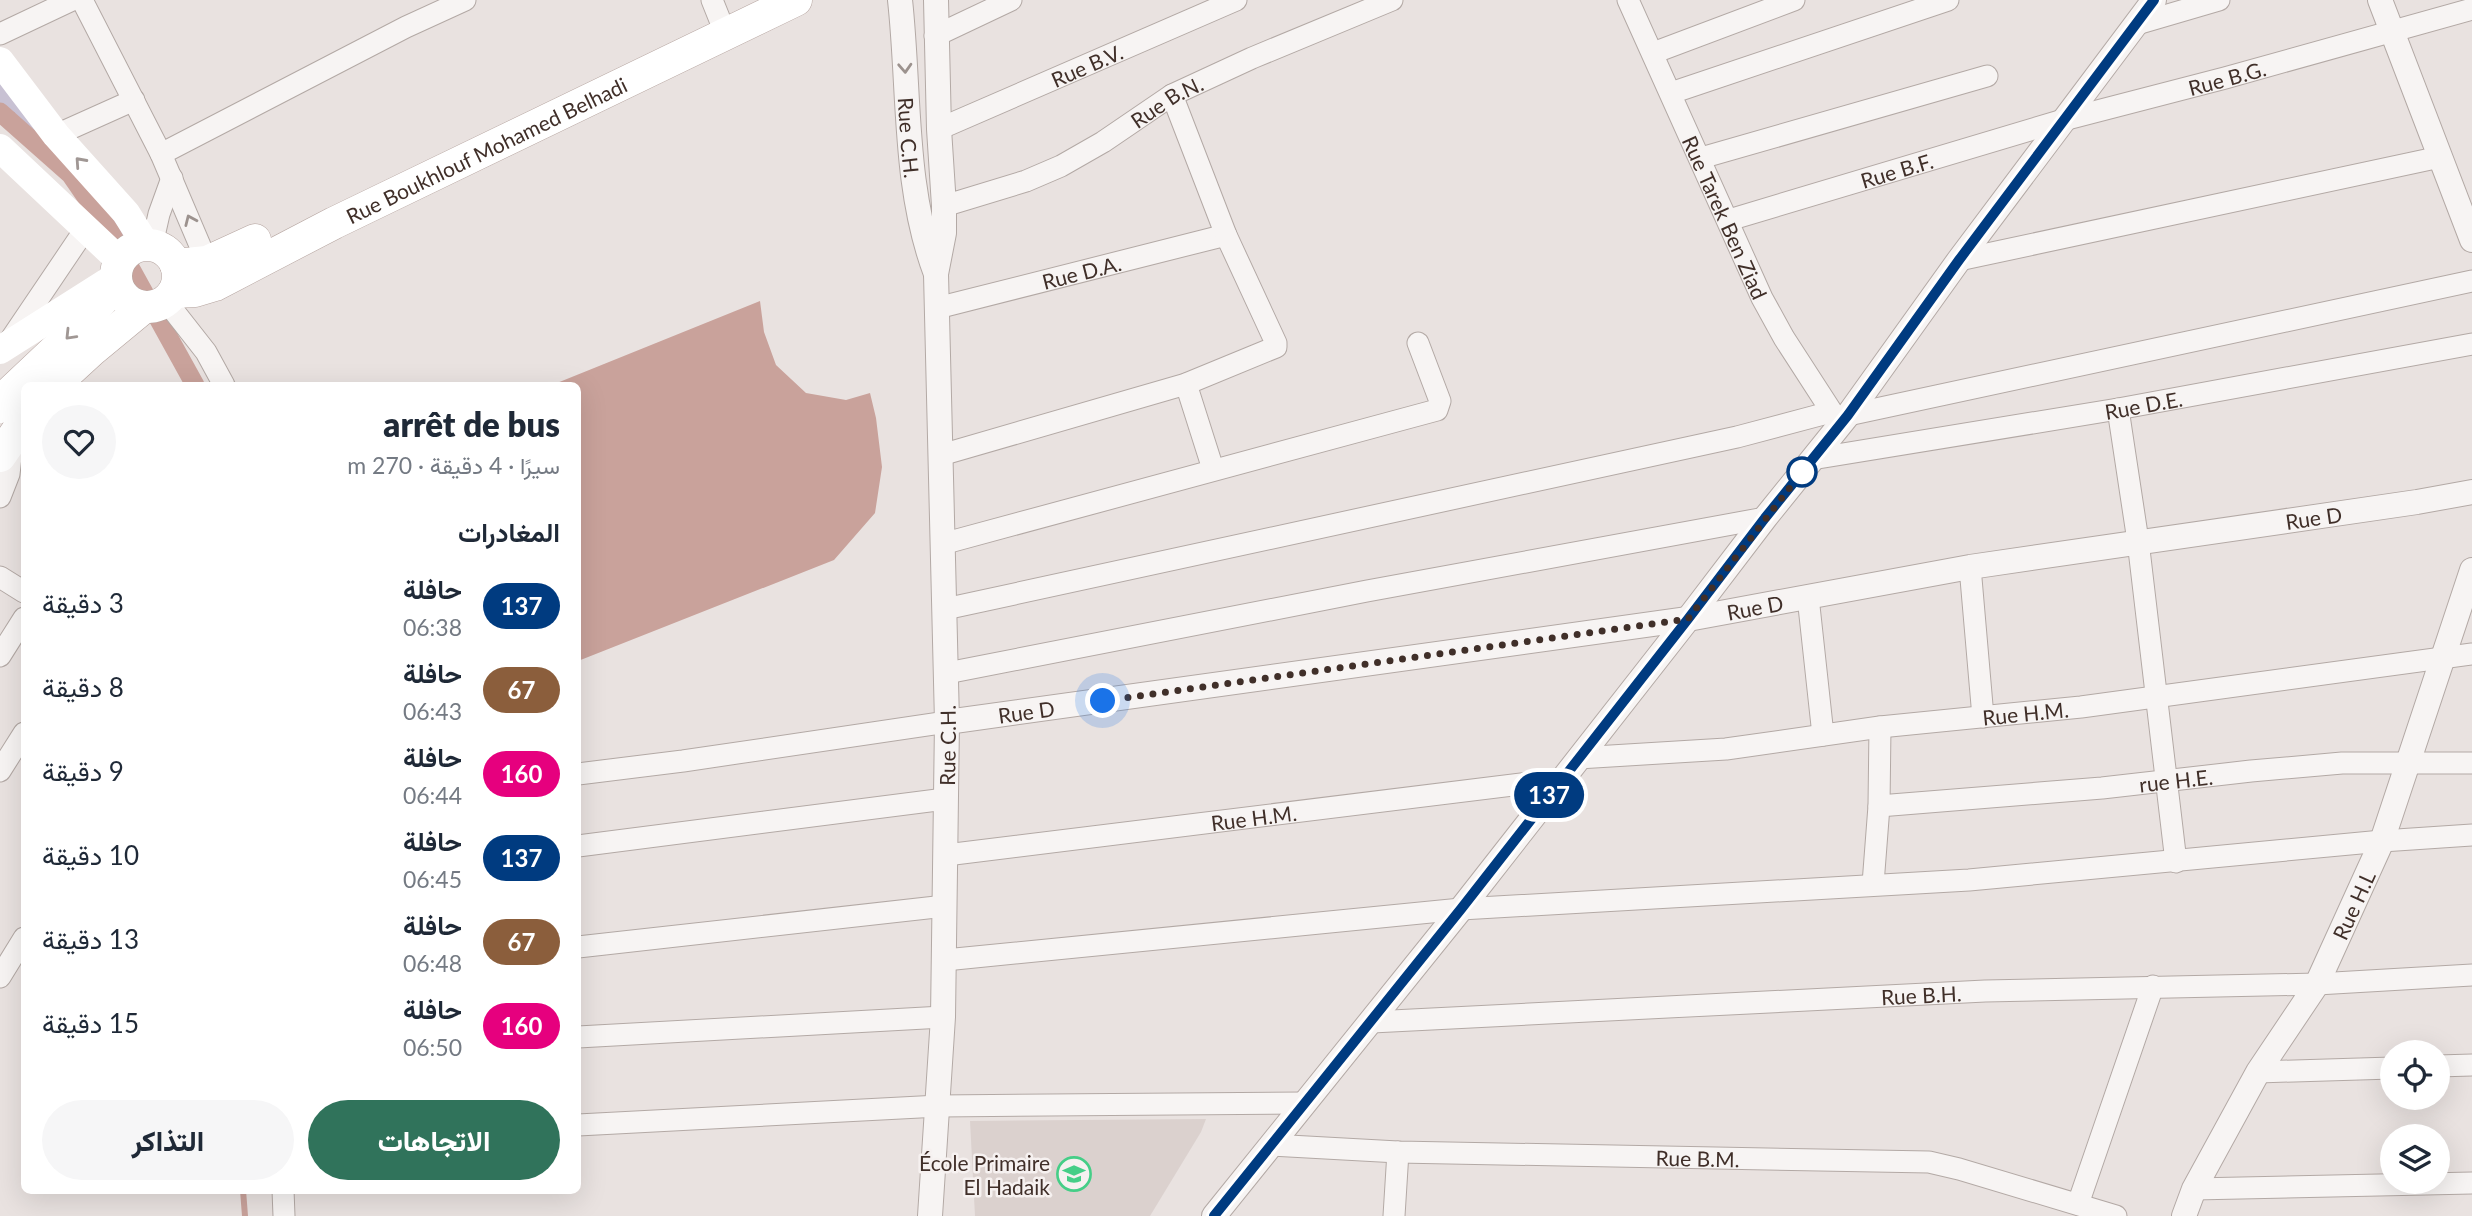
<!DOCTYPE html>
<html lang="ar">
<meta charset="utf-8">
<style>
:root{--surface:#fff;--page:#f6f6f7;--text:#1f2937;--muted:#747a83;--accent:#30735b}
body{margin:0;font-family:Lato,Vazirmatn,sans-serif;background:var(--page);color:var(--text);direction:rtl;height:100vh;display:flex;flex-direction:column;font-size:26px;white-space:nowrap}
*{box-sizing:border-box;margin:0}
p{font-size:23px;color:var(--muted)}
.icon{flex:none;width:38px;height:38px;fill:none;stroke:currentColor;stroke-width:2;stroke-linecap:round;stroke-linejoin:round}
.map{position:relative;flex:1;overflow:hidden;direction:ltr}
.panel{position:absolute;left:21px;top:382px;width:560px;height:812px;display:flex;flex-direction:column;background:var(--surface);border-radius:10px;box-shadow:0 7px 28px #0002;direction:rtl}
.panel>*{flex:none}
.badge{padding:0 14px;border-radius:23px;font-size:24px;line-height:46px}
.buttons{position:absolute;left:2380px;top:1040px;display:grid;gap:14px}
.buttons a{display:grid;place-items:center;width:70px;height:70px;border-radius:50%;background:var(--surface);box-shadow:0 7px 28px #0002;font-size:35px}
.you{position:absolute;width:35px;height:35px;margin:-18px;border:5px solid #fff;border-radius:50%;background:#1a73e8;box-shadow:0 0 0 10px #1a73e833}
.map>.badge{position:absolute;translate:-50% -50%;box-shadow:0 0 0 4px #fff}
h2{padding:0 21px;font-size:26px;line-height:63px}
.round{display:grid;place-items:center;flex:none;width:74px;height:74px;border-radius:37px;background:var(--page)}
.head{display:flex;align-items:center;justify-content:space-between;height:119px;padding:0 21px}
h1{font-size:33px;font-weight:800;line-height:52px}
.primary-button{display:flex;gap:14px;margin-top:auto;padding:14px 21px}
.primary-button a{flex:1;height:80px;border-radius:42px;background:var(--accent);color:#fff;font-size:28px;font-weight:800;line-height:80px;text-align:center}
.primary-button a+a{background:var(--page);color:var(--text)}
ul{padding:0;list-style:none}
li{display:flex;align-items:center;gap:21px;height:84px;padding:0 21px}
li div{flex:1}
li b{display:block;font-size:26px}
li em{font-style:normal}
li .badge{min-width:77px;font-weight:700;text-align:center}
.map>svg:first-child{display:block}
.built{fill:#dbd1ce}
.grass{fill:url(#grass-tufts)}
.water{fill:#c9a29b}
.lines{fill:none;stroke-linecap:round;stroke-linejoin:round}
.stream{stroke:#c9a29b;stroke-width:6}
.canal{stroke:#c9a29b;stroke-width:19}
.minor-casing{stroke:#b3a9a5;stroke-width:23}
.tertiary-casing{stroke:#b3a9a5;stroke-width:26}
.primary-casing{stroke:#b5a49f;stroke-width:33}
.minor{stroke:#f7f4f3;stroke-width:21}
.tertiary{stroke:#f7f4f3;stroke-width:24}
.secondary{stroke:#fff;stroke-width:28}
.primary{stroke:#fff;stroke-width:32}
.oneway{stroke:#9c928e}
.oneway2{stroke:#a09794}
.line-casing{stroke:#fff;stroke-width:16}
.line{stroke:#003b80;stroke-width:10}
.walk{stroke:#402f29;stroke-width:7;stroke-dasharray:0 12.6}
.stop-dot{fill:#fff;stroke:#003b80;stroke-width:3.5}
.labels{text-anchor:middle;dominant-baseline:central;stroke-width:5;stroke-linejoin:round;paint-order:stroke}
.street-label{font-size:21px;fill:#402f29;stroke:#f6f1f0}
.poi-label{font-size:21px;fill:#402f29;stroke:#f6f1f0;text-anchor:end}
</style>
<div class="map">
<svg width="2472" height="1216" viewBox="0 0 2472 1216">
<defs>
<pattern id="grass-tufts" width="24" height="20" patternUnits="userSpaceOnUse" patternTransform="scale(1.75)"><rect width="24" height="20" fill="#c8c1d3"/><path d="M3 7l-1-3M5 7V3M7 7l1-3M15 17l-1-3M17 17v-4M19 17l1-3" fill="none" stroke="#ada6b5"/></pattern>
</defs>
<rect width="100%" height="100%" fill="#e9e2e0"/>
<polygon class="built" points="1206,1119 1201,1132 1150,1216 975,1216 970,1121"/>
<polygon class="grass" points="0,69 84,171 124,235 108,238 65,180 0,122"/>
<polygon class="water" points="760,301 764,332 776,365 806,393 846,400 870,393 876,418 882,467 875,513 834,560 578,661 578,385 552,385"/>
<g class="lines">
<polyline class="stream" points="243,1190 245,1216"/>
<polyline class="canal" points="0,112 71,175 111,233 195,385"/>
<g class="minor-casing">
<g id="minor">
<polyline points="82,0 161,154 207,262"/>
<polyline points="712,0 720,20"/>
<path id="s1" d="M1628 0 1762 298 1784 338 1839 423"/>
<polyline points="2137,24 2219,0"/>
<polyline points="0,34 72,0"/>
<polyline points="935,36 1011,0"/>
<polyline points="1653,53 1794,0"/>
<polyline points="1671,93 1948,0"/>
<path id="s2" d="M939 129 1236 0"/>
<polyline points="56,135 134,100"/>
<polyline points="161,154 406,27 465,0"/>
<polyline points="1701,158 1987,76"/>
<path id="s3" d="M944 206 1026 181 1061 166 1103 142 1172 95 1252 58 1392 0"/>
<path id="s4" d="M1729 220 2063 120 2225 78 2472 9"/>
<polyline points="152,245 159,214 172,178"/>
<polyline points="1959,260 2440,157"/>
<polyline points="166,301 206,352 224,385"/>
<path id="s5" d="M937 308 1226 235"/>
<polyline points="11,339 86,228"/>
<polyline points="1186,384 1213,469"/>
<polyline points="2118,409 2138,541 2176,862"/>
<polyline points="1848,415 2472,281"/>
<polyline points="941,455 1186,384 1276,347 1276,343 1226,235 1172,95"/>
<path id="s6" d="M1812 459 2118 409 2472 344"/>
<polyline points="0,497 9,474 13,439"/>
<polyline points="942,544 1437,410 1440,401 1418,343"/>
<polyline points="1970,567 1983,717"/>
<polyline points="0,577 24,592"/>
<polyline points="1808,597 1823,735"/>
<polyline points="945,609 1737,437 1831,412"/>
<polyline points="0,656 24,618"/>
<polyline points="947,673 1367,591 1765,518"/>
<path id="s7" d="M1578 758 1726 749 1880 727 2081 707 2472 654"/>
<polyline points="0,771 24,733"/>
<polyline points="578,774 683,761 947,722"/>
<path id="s8" d="M1879 806 2102 788 2251 771 2342 763H2472"/>
<polyline points="578,846 945,799"/>
<path id="s9" d="M946 855 1561 779"/>
<polyline points="1873,884 1879,806 1880,727"/>
<polyline points="578,947 945,906"/>
<polyline points="945,960 1461,909 1969,880 2382,841 2472,835"/>
<polyline points="0,977 24,938"/>
<path id="s10" d="M1372 1022 1985 991 2317 984 2472 975"/>
<polyline points="578,1037 943,1017"/>
<polyline points="2438,1066 2472,1065"/>
<polyline points="2258,1072 2392,1068"/>
<polyline points="578,1125 939,1106 1303,1103"/>
<path id="s11" d="M1271 1145 1398 1152 1929 1162 1959 1169 2116 1216"/>
<polyline points="2194,1189 2472,1183"/>
<polyline points="283,1190 284,1216"/>
<polyline points="2078,1204 2153,986"/>
<polyline points="1394,1216 1398,1152"/>
</g>
</g>
<g class="tertiary-casing">
<g id="tertiary">
<path id="s12" d="M900 0C910 91 903 187 936 274"/>
<polyline points="2380,0 2472,240"/>
<path id="s13" d="M947 722 1688 619 1970 567 2417 502 2472 492"/>
<path id="s14" d="M930 1216 943 1017 947 722 936 274 944 233V206L939 129 936 0"/>
<polyline points="1214,1216 1461,909 1688,619 1765,518 1848,415 1959,260 2154,0"/>
<path id="s15" d="M2184 1216 2194 1189 2258 1072 2317 984 2382 841 2472 570"/>
</g>
</g>
<g class="primary-casing">
<g id="primary">
<circle cx="147" cy="276" r="31"/>
<polyline points="176,265 207,262 255,240"/>
<path id="s16" d="M174 292 195 291 215 285 334 223 796 0"/>
<polyline points="54,385 91,351 143,308"/>
<polyline points="0,402 69,337 116,285"/>
<polyline points="0,456 24,421"/>
</g>
</g>
<use href="#minor" class="minor"/>
<use href="#tertiary" class="tertiary"/>
<g class="secondary">
<polyline points="0,61 56,135 126,213 146,245"/>
<polyline points="0,148 119,260"/>
<polyline points="0,350 115,277"/>
<polyline points="0,409 24,404"/>
</g>
<use href="#primary" class="primary"/>
</g>
<defs><path id="oneway-chevron" d="M-2-3.5L2.5 0L-2 3.5" fill="none" stroke-width="1.6" stroke-linecap="round" stroke-linejoin="round" transform="scale(1.75)"/></defs>
<g class="oneway">
<use href="#oneway-chevron" transform="translate(905 68) rotate(87)"/>
<use href="#oneway-chevron" transform="translate(190 220) rotate(-114)"/>
</g>
<g class="oneway2">
<use href="#oneway-chevron" transform="translate(80 162) rotate(-132)"/>
<use href="#oneway-chevron" transform="translate(70 335) rotate(134)"/>
</g>
<g class="lines">
<g class="line-casing">
<polyline id="line" points="1214,1216 1461,909 1688,619 1765,518 1848,415 1959,260 2154,0"/>
</g>
<use href="#line" class="line"/>
<polyline class="walk" points="1103,701 1688,619 1802,472"/>
</g>
<defs>
<g id="school-ring" transform="scale(1.75)"><circle r="9.5" fill="#f6f1f0" stroke="#45ce87" stroke-width="1.5"/><path d="M0-5L7-2L0 1L-7-2ZM-4 1L0 2.5L4 1V4Q0 6-4 4Z" fill="#45ce87"/></g>
</defs>
<g fill-rule="evenodd">
<use href="#school-ring" x="1074" y="1174"/>
</g>
<circle class="stop-dot" cx="1802" cy="472" r="14"/>
<g class="labels">
<g class="street-label">
<text stroke="none"><textPath href="#s2" startOffset="161">Rue B.V.</textPath></text>
<text stroke="none"><textPath href="#s4" startOffset="518">Rue B.G.</textPath></text>
<text stroke="none"><textPath href="#s3" startOffset="248">Rue B.N.</textPath></text>
<text stroke="none"><textPath href="#s12" startOffset="138">Rue C.H.</textPath></text>
<text stroke="none"><textPath href="#s16" startOffset="345">Rue Boukhlouf Mohamed Belhadi</textPath></text>
<text stroke="none"><textPath href="#s4" startOffset="175">Rue B.F.</textPath></text>
<text stroke="none"><textPath href="#s1" startOffset="238">Rue Tarek Ben Ziad</textPath></text>
<text stroke="none"><textPath href="#s5" startOffset="149">Rue D.A.</textPath></text>
<text stroke="none"><textPath href="#s6" startOffset="336">Rue D.E.</textPath></text>
<text stroke="none"><textPath href="#s13" startOffset="1382">Rue D</textPath></text>
<text stroke="none"><textPath href="#s13" startOffset="816">Rue D</textPath></text>
<text stroke="none"><textPath href="#s13" startOffset="80">Rue D</textPath></text>
<text stroke="none"><textPath href="#s7" startOffset="450">Rue H.M.</textPath></text>
<text stroke="none"><textPath href="#s14" startOffset="471">Rue C.H.</textPath></text>
<text stroke="none"><textPath href="#s8" startOffset="298">rue H.E.</textPath></text>
<text stroke="none"><textPath href="#s9" startOffset="310">Rue H.M.</textPath></text>
<text stroke="none"><textPath href="#s15" startOffset="355">Rue H.L</textPath></text>
<text stroke="none"><textPath href="#s10" startOffset="550">Rue B.H.</textPath></text>
<text stroke="none"><textPath href="#s11" startOffset="427">Rue B.M.</textPath></text>
</g>
<g class="poi-label">
<text x="1050" y="1162">École Primaire<tspan x="1050" dy="24">El Hadaik</tspan></text>
</g>
</g>
</svg>
<div class="buttons">
<a><svg class="icon" aria-label="locate" viewBox="0 0 24 24"><circle cx="12" cy="12" r="6"/><path d="M12 2v4M12 18v4M2 12h4M18 12h4"/></svg></a>
<a><svg class="icon" aria-label="layers" viewBox="0 0 24 24"><path d="M12 4l9 5-9 5-9-5zM3 14l9 5 9-5"/></svg></a>
</div>
<div class="you" style="left:1103px;top:701px"></div>
<b class="badge" style="left:1549px;top:795px;background:#003b80;color:#fff">137</b>
<section class="panel">
<div class="head"><div><h1>arrêt de bus</h1><p>سيرًا · 4 دقيقة · 270 m</p></div><a class="round"><svg class="icon" aria-label="heart" viewBox="0 0 24 24"><path d="M12 20l-8-8c-3-5 5-10 8-4 3-6 11-1 8 4z"/></svg></a></div>
<h2>المغادرات</h2>
<ul>
<li><span class="badge" style="background:#003b80;color:#fff">137</span><div><b>حافلة</b><p>06:38</p></div><em>3 دقيقة</em></li>
<li><span class="badge" style="background:#8b5e3c;color:#fff">67</span><div><b>حافلة</b><p>06:43</p></div><em>8 دقيقة</em></li>
<li><span class="badge" style="background:#e6007e;color:#fff">160</span><div><b>حافلة</b><p>06:44</p></div><em>9 دقيقة</em></li>
<li><span class="badge" style="background:#003b80;color:#fff">137</span><div><b>حافلة</b><p>06:45</p></div><em>10 دقيقة</em></li>
<li><span class="badge" style="background:#8b5e3c;color:#fff">67</span><div><b>حافلة</b><p>06:48</p></div><em>13 دقيقة</em></li>
<li><span class="badge" style="background:#e6007e;color:#fff">160</span><div><b>حافلة</b><p>06:50</p></div><em>15 دقيقة</em></li>
</ul>
<div class="primary-button"><a>الاتجاهات</a><a>التذاكر</a></div>
</section>
</div>
